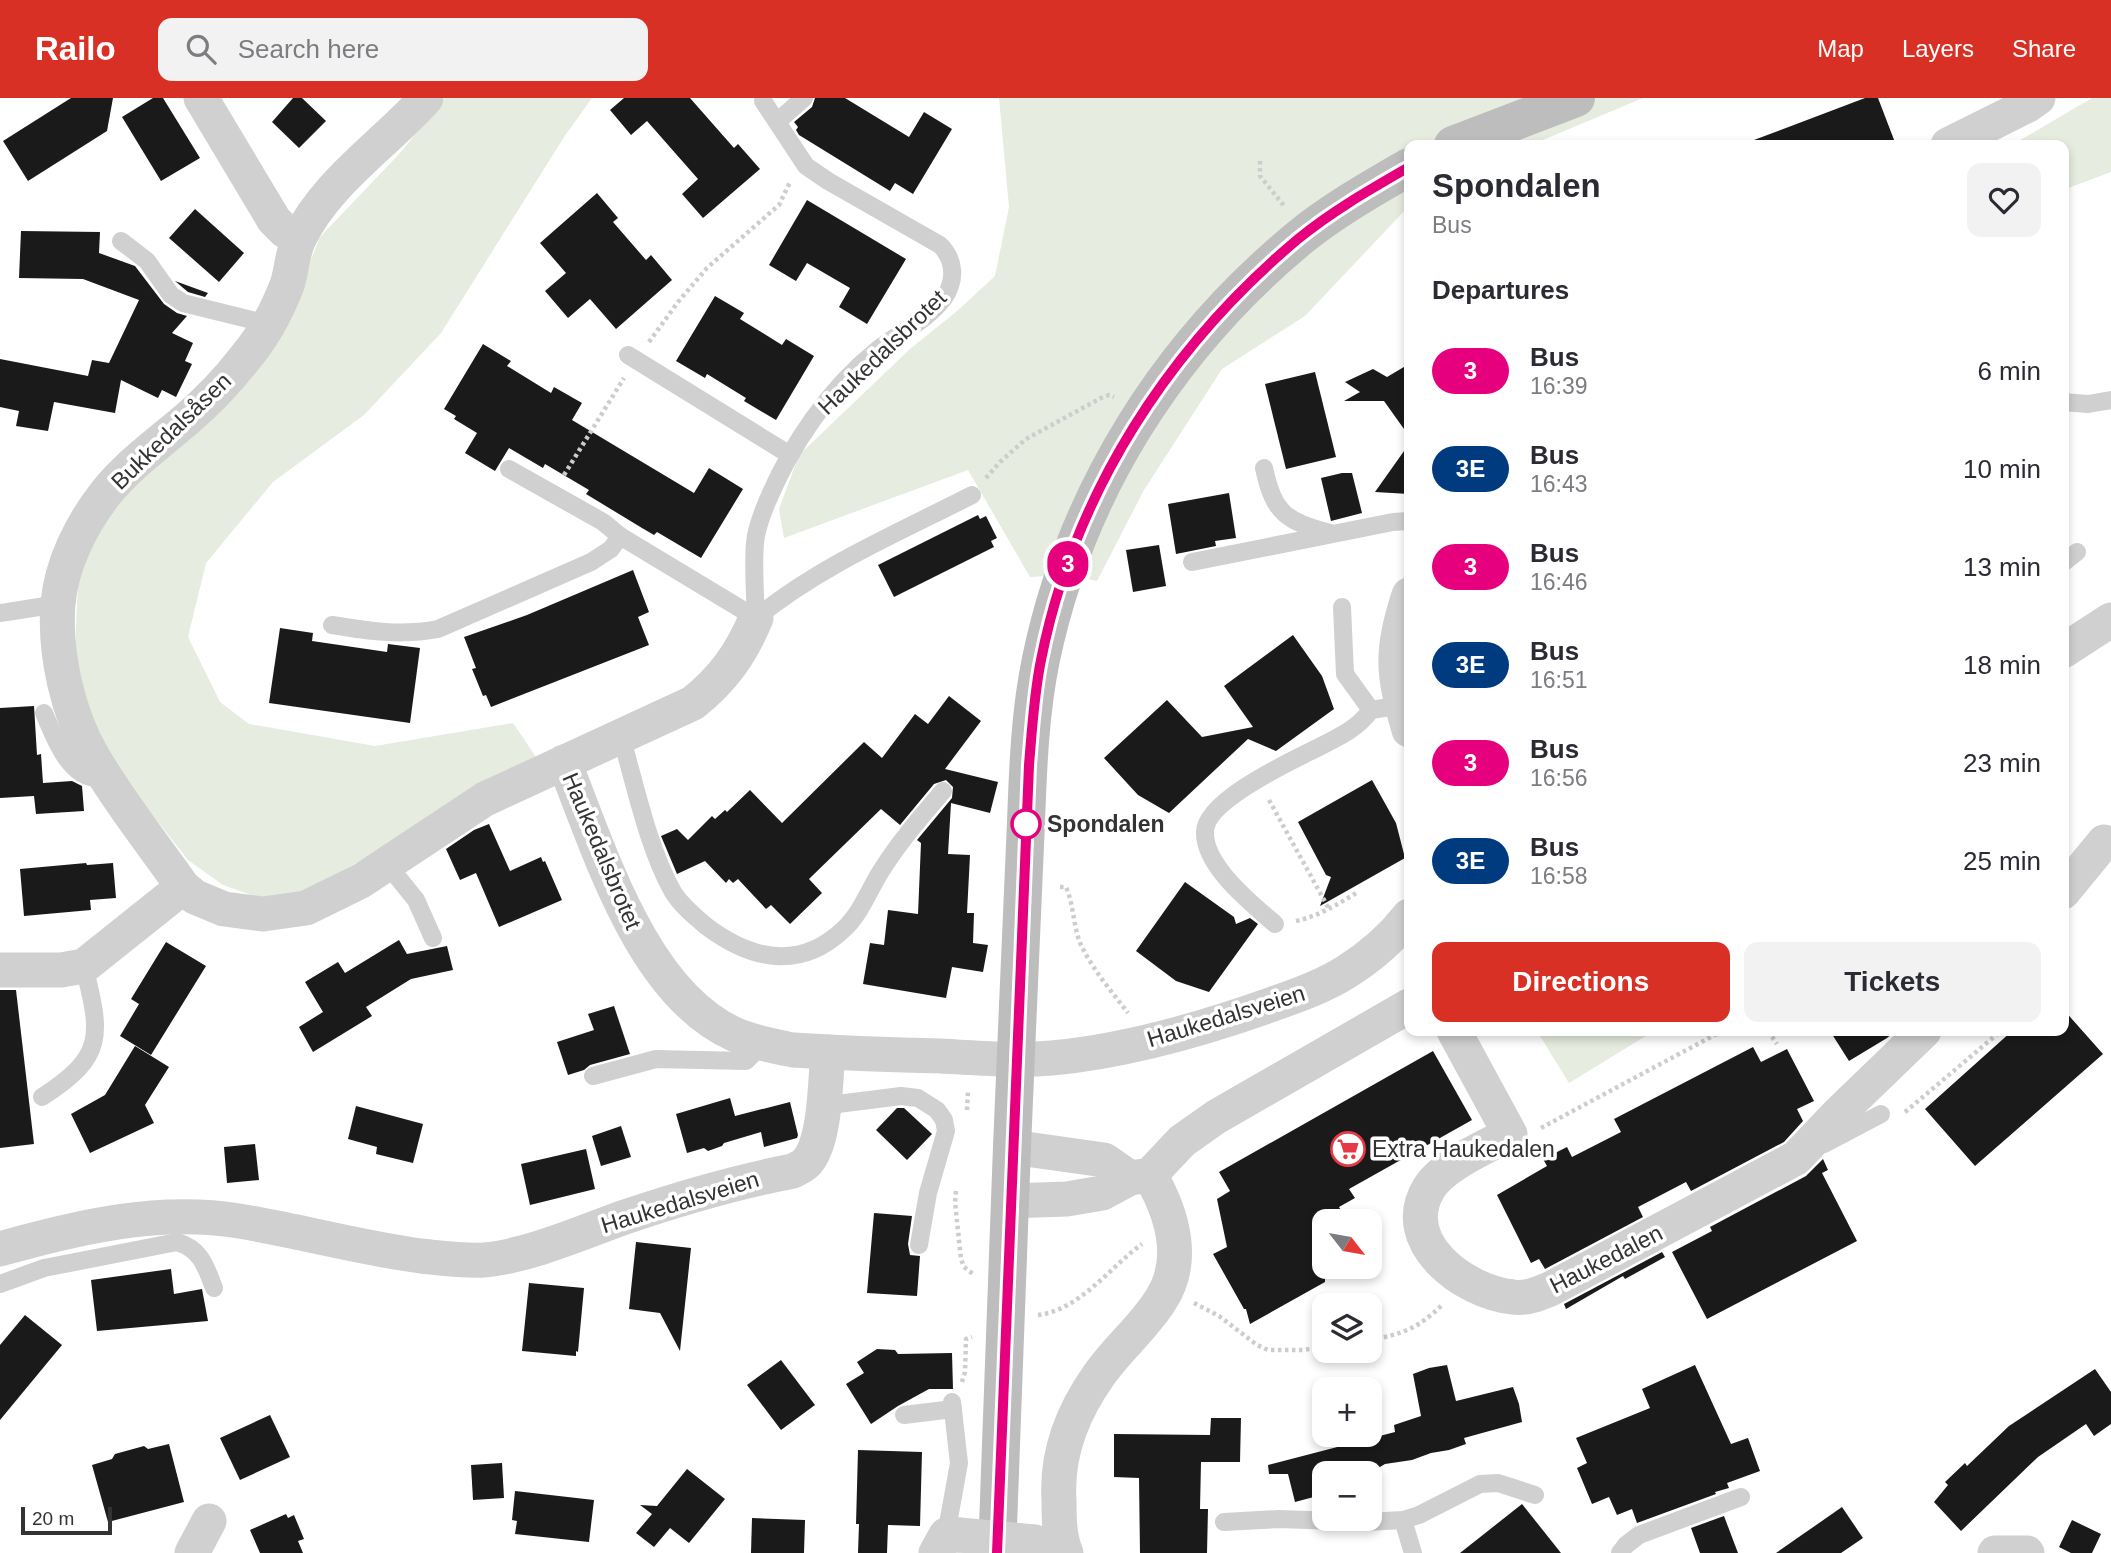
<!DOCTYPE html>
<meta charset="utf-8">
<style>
:root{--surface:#fff;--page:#f2f2f3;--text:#2b2b33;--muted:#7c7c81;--accent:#d93025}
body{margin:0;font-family:Arial,sans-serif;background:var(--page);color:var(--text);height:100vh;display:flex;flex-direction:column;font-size:26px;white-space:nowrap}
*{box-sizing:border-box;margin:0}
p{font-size:23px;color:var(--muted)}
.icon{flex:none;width:38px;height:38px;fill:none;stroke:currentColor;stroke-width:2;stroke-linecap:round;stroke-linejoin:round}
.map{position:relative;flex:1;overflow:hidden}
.sheet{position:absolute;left:1404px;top:42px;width:665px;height:896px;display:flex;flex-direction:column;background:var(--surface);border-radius:14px;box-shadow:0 4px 10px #0003}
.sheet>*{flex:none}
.badge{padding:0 14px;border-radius:23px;font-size:24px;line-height:46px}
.needle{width:46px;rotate:121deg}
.fabs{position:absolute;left:1312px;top:1111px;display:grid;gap:14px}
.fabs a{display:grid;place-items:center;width:70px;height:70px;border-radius:14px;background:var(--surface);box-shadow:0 4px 10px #0003;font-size:35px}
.scale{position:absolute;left:21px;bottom:18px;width:91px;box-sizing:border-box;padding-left:7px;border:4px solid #333;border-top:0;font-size:19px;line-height:24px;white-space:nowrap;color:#333;-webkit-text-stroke:5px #fff;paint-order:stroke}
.map>.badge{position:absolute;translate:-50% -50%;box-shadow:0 0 0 4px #fff}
h2{padding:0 28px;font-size:26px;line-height:63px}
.round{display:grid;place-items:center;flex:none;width:74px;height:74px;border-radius:14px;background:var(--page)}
.summary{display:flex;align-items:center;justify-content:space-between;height:119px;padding:0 28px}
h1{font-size:33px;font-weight:800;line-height:52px}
.button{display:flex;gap:14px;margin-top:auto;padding:14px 28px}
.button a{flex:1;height:80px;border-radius:14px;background:var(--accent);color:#fff;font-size:28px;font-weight:800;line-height:80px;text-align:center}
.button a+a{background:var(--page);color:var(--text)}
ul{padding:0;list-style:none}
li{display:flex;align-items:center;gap:21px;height:98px;padding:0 28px}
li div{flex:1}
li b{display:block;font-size:26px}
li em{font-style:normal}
li .badge{min-width:77px;font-weight:700;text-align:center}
header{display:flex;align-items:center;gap:42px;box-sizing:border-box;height:98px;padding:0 35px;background:var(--accent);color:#fff}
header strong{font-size:33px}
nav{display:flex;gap:38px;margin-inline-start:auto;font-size:24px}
.search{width:490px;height:63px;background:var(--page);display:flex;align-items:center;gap:18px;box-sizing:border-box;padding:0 24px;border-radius:14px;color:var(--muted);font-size:26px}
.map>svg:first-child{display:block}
.green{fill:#e6ecdf}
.building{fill:#1a1a1a}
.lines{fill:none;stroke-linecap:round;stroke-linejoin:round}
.path{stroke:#cdcdcd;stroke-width:4.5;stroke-dasharray:3.5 3.5;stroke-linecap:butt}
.lane{stroke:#d0d0d0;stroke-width:18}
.street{stroke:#d0d0d0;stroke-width:35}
.secondary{stroke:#bdbdbd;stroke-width:38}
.street-bridge{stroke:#d0d0d0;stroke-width:35}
.secondary-bridge{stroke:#bdbdbd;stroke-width:38}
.line-casing{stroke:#fff;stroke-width:16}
.line{stroke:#e6007e;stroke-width:10}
.stop-dot{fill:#fff;stroke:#e6007e;stroke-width:3.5}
.labels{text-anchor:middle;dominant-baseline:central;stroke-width:7;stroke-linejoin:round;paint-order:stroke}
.street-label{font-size:23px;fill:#333;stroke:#fff}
.stop-label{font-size:23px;font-weight:bold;fill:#333;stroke:#fff;text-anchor:start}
.poi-label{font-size:23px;fill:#333;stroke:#fff;text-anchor:start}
</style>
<header>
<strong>Railo</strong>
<div class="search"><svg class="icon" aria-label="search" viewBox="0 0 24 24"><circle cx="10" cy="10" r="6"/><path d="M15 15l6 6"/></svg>Search here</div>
<nav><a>Map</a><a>Layers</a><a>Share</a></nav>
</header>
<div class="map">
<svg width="2111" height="1455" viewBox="0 0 2111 1455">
<rect width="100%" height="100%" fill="#fff"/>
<g class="green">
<polygon points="445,0 592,0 564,39 441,235 364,317 273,384 206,465 188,539 220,604 249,626 375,648 513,625 536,659 307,794 268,803 223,787 188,762 117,672 85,607 75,552 79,462 124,391 280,238 320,139 400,55"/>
<polygon points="999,0 1643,0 1531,47 1409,47 1409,108 1305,218 1222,271 1144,392 1097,483 1067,477 1030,479 968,372 784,440 779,411 799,357 910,251 956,214 995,178 1009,109"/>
<polygon points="2092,0 2111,0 2111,74 2063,92 2063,47 2012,47"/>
<polygon points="1537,933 1654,933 1569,985"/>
</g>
<g class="building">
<polygon points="71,0 113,0 107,33 28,83 3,43"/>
<polygon points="153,0 163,0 200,60 161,83 122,19"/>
<polygon points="293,0 302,0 326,23 299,50 272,24"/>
<polygon points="624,0 690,0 734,50 738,46 760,71 703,120 682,96 698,81 647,23 631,37 610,12"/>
<polygon points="815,0 845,0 909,39 924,14 952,31 913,96 895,85 890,93 799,37 796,32 798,29 794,24 812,9"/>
<polygon points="1865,0 1878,0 1896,47 1746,47 1746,45"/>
<polygon points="597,95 618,120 613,124 646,162 651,157 672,182 616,231 590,201 568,220 545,193 566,175 540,145"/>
<polygon points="807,102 906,161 867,226 839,209 850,190 807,165 796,183 769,167"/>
<polygon points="195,111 244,155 219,184 169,140"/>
<polygon points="21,133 100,134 99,155 135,168 164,206 177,215 187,218 172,235 193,245 185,263 192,266 176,299 162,292 158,300 121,282 115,315 54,304 48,333 16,328 19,313 0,309 0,261 88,278 92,262 109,265 139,202 83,181 19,180"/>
<polygon points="175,183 208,195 205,199 188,194"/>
<polygon points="715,198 744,215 740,221 782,247 786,241 814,258 776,322 744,303 746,300 707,276 705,280 676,263"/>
<polygon points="483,246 511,263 507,268 551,295 554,289 582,305 572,322 694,395 709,370 743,391 701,460 657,434 654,437 642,430 586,396 589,392 545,366 543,370 509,350 495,373 465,355 477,335 454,321 456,318 444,311"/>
<polygon points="1409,266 1409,338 1384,303 1344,303 1360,294 1345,284 1373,271 1387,279"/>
<polygon points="1315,274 1336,359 1286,371 1265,286"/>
<polygon points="1409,346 1409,396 1375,394"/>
<polygon points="1342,375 1352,375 1362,415 1331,423 1321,380"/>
<polygon points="1229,395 1236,440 1215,443 1216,448 1176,456 1168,406"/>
<polygon points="978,417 980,421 986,418 997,440 991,443 994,449 894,499 878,467"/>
<polygon points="1159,447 1166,488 1133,494 1126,452"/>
<polygon points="633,472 649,514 638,519 649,547 491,609 486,597 483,598 472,571 476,570 464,539 527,517"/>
<polygon points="280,530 313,535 312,543 387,554 388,546 420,550 410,625 269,605"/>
<polygon points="1293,537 1322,578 1334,611 1276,653 1248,641 1169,715 1138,697 1104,660 1167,602 1202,639 1253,629 1224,588"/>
<polygon points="949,598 981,623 945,671 998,684 990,715 951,705 948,756 970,757 967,815 974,815 973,845 988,847 983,874 952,869 946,900 863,886 870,845 884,847 888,812 918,816 921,745 917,742 952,700 953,689 946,682 934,686 900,727 881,711 809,781 822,795 790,826 771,807 766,811 738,781 733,785 729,781 726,785 705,763 677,776 661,738 677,731 688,742 712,718 715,721 725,712 727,714 750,692 782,725 864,644 882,660 915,616 928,626"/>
<polygon points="34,608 37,657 41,656 43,685 72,683 82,688 84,713 36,716 34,698 0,700 0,610"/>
<polygon points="1372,682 1396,725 1405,760 1320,808 1331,779 1326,777 1298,724"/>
<polygon points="489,726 510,773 541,759 543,764 545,763 562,802 499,829 476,775 460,782 446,751 474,732"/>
<polygon points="86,765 87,767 113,765 116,800 90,802 91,812 24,818 20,771"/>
<polygon points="1185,784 1234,819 1236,826 1250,820 1258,826 1209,894 1176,883 1136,853"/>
<polygon points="399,842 407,856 447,848 453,872 411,881 366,909 372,918 313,954 299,929 323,914 305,884 338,864 345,875"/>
<polygon points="166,844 206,868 151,957 120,938 139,906 131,901"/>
<polygon points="0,892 16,892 34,1046 0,1050"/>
<polygon points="614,908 630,956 590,967 584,972 568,977 557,944 594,932 588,916"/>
<polygon points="2063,911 2103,956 1975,1068 1925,1011 2012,933 2063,933"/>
<polygon points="1830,933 1895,933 1887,940 1849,963"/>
<polygon points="135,948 169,969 145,1007 154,1025 90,1055 71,1016 105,997"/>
<polygon points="1753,949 1761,964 1787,951 1814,1003 1797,1011 1803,1023 1784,1044 1691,1093 1686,1084 1638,1109 1643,1119 1545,1171 1539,1161 1531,1165 1497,1097 1547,1068 1543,1061 1567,1049 1572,1059 1621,1034 1614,1021"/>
<polygon points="1433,953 1472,1022 1349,1091 1355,1100 1339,1109 1347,1124 1325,1124 1325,1184 1250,1226 1246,1211 1244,1211 1213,1156 1227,1149 1217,1101 1230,1093 1219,1074"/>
<polygon points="730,1000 735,1018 790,1004 798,1037 797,1040 764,1049 761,1034 724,1045 722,1048 708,1053 704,1050 687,1055 676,1016"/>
<polygon points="356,1008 423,1026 413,1065 376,1056 377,1049 348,1041"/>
<polygon points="897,1010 904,1010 932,1036 907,1062 876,1032"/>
<polygon points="621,1028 631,1059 601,1068 592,1038"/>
<polygon points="255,1046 259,1082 227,1085 224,1049"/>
<polygon points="586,1051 595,1091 530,1107 521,1066"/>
<polygon points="1823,1061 1828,1072 1822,1075 1857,1143 1707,1221 1672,1154 1712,1133 1710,1129 1806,1078"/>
<polygon points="874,1115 912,1118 908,1146 910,1157 920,1158 917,1198 867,1195"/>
<polygon points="636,1144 691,1150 680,1253 660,1215 629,1211"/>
<polygon points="1662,1154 1665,1159 1625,1181 1623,1178 1566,1211 1564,1206"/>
<polygon points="171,1171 174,1196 202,1191 208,1223 97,1233 91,1182"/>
<polygon points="529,1185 584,1190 578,1254 576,1253 576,1258 522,1253"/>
<polygon points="25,1217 62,1247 0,1322 0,1247"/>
<polygon points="877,1251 895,1252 898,1256 952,1255 953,1291 929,1291 898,1308 871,1326 846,1286 864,1275 857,1264"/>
<polygon points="781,1262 815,1307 781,1332 747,1287"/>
<polygon points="1447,1267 1456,1303 1513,1289 1519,1306 1522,1324 1464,1340 1466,1346 1449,1352 1431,1355 1412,1362 1385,1366 1368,1376 1325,1376 1325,1396 1295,1404 1288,1376 1269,1376 1268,1367 1395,1334 1394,1327 1421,1318 1413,1276 1429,1270"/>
<polygon points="1695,1267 1731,1346 1748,1340 1760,1373 1727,1385 1729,1390 1715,1394 1716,1396 1637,1425 1632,1411 1617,1417 1609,1399 1592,1406 1577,1370 1587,1365 1576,1340 1650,1310 1642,1291"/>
<polygon points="2095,1271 2111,1294 2111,1326 2094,1338 2086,1326 2038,1359 1961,1433 1934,1404 1948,1387 1945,1384 1965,1365 1967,1368 2009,1328"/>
<polygon points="270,1317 290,1359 240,1382 220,1340"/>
<polygon points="1211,1320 1241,1320 1240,1364 1201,1364 1200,1411 1208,1411 1207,1455 1140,1455 1139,1380 1114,1379 1114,1336 1210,1337"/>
<polygon points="169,1346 184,1404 108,1424 92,1367 112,1361 115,1356 144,1348 148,1351"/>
<polygon points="858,1352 922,1354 920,1428 888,1427 887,1455 858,1455 859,1426 856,1426"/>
<polygon points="502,1365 504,1400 473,1402 471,1367"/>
<polygon points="687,1371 725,1401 689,1445 670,1430 654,1449 636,1435 652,1416 640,1407 657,1408"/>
<polygon points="515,1393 594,1402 589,1444 515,1436 517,1423 512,1422"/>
<polygon points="1522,1406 1561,1455 1460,1455"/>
<polygon points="1842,1409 1863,1440 1841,1455 1776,1455"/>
<polygon points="286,1416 288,1420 294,1417 304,1441 298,1443 303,1455 260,1455 250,1432"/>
<polygon points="1724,1418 1738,1455 1700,1455 1691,1430"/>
<polygon points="752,1420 805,1422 804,1455 751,1455"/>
<polygon points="2072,1422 2101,1436 2092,1455 2071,1455 2059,1449"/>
</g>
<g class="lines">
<g class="path">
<polyline points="1260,63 1260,78 1285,109"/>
<polyline points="649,244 678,204 707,170 779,107 790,84"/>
<polyline points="564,377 624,280"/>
<polyline points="986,380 1000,364 1026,341 1101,300 1109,297 1114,299"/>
<polyline points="1269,702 1329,811"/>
<path d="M1060 789H1066C1074 807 1073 829 1081 847 1093 872 1112 894 1128 915"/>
<path d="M1296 823C1319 818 1338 806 1358 794"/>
<polyline points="1768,933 1777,946"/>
<polyline points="967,1012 968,993"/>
<polyline points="1905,1014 2001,933"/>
<polyline points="1541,1030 1722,933"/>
<polyline points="956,1093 955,1104 961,1161 964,1169 973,1176"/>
<polyline points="1194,1205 1219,1218 1257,1247 1268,1252 1303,1252 1325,1249"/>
<path d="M1038 1217C1080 1212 1110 1169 1142 1146"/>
<path d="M1370 1242C1403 1236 1419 1230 1443 1206"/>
<polyline points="962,1284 965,1274 966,1241 972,1239"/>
</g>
<g class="lane">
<polyline points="778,23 804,0"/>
<polyline points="121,143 147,163 171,197 183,205 268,226"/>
<polyline points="628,257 790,357"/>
<polyline points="2063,304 2088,306 2111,302"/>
<path d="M1264 370C1274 416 1286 423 1330 435"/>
<polyline points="509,371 603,424 620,438 756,520"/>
<polyline points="1192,464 1393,424 1409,423"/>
<polyline points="2063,465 2077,454"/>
<polyline points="1342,509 1345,576 1371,612"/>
<polyline points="0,515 58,506"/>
<path d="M756 520C755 495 753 469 755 445 756 431 762 416 767 404 791 347 828 292 876 253 898 235 927 223 944 200 956 182 955 162 940 147L828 83 806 68 763 3"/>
<path d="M756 520C821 467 898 435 972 397"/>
<path d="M332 527C368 533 401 538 438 531L591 464 611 451 620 438"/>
<path d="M44 615C54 638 69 682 100 680"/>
<path d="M621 638C635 686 648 750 673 794 681 807 694 818 706 828 751 862 800 873 844 831 861 815 869 792 881 773 899 744 921 719 943 693"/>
<polyline points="387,766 416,802 433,840"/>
<path d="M1275 826C1251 805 1204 768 1205 734 1205 704 1285 666 1309 654 1332 642 1355 634 1371 612L1402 607"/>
<polyline points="593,978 656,961 746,963 763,946"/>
<path d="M42 999C106 958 101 937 84 868"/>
<polyline points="822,1008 901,998 918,1000 937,1012 944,1022 946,1033 928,1095 919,1147"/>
<polyline points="1824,1046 1881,1016"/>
<path d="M0 1186 44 1170 177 1144C201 1151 206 1169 214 1190"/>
<polyline points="904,1317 953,1311"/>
<polyline points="1403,1422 1413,1455"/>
<polyline points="1224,1424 1279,1421 1365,1424 1403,1422 1419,1417 1480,1386 1498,1385 1535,1397"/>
<polyline points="946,1437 959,1365 952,1304"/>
<polyline points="1620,1455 1626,1447 1639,1437 1741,1399"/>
</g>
<g class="street">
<polyline points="201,0 274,122 284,132 298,141"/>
<path d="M426 0C386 45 325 85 299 141 292 155 292 172 287 187 277 213 263 239 245 260 228 282 208 303 187 321 159 345 128 367 105 396 81 427 61 467 58 506 54 555 68 617 93 659 119 704 153 746 183 789L195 799 224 811 263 816 306 810 361 783 485 701 693 605C723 581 741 556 756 520"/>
<polyline points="1948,47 2028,7 2038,0"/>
<path d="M1409 497C1390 554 1393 576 1409 632"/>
<polyline points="2063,553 2111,522"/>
<path d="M564 664C600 753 642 896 736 937 755 945 774 948 793 952 842 955 892 957 941 958 978 960 1016 963 1052 960 1127 953 1203 931 1273 906 1298 897 1324 888 1346 874 1370 859 1391 841 1409 818"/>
<polyline points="2063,794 2104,744"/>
<polyline points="0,872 61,872 84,868 183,789"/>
<path d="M1454 933 1510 1036C1486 1049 1443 1067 1429 1090 1396 1144 1464 1194 1513 1199 1526 1201 1538 1196 1550 1191L1796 1060 1838 1016 1924 933"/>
<polyline points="1012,1049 1104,1062 1130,1080"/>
<polyline points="1010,1103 1067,1101 1102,1095 1130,1080 1150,1077 1182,1043 1216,1019 1409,908"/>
<path d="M0 1151C78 1129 158 1110 239 1123 300 1133 360 1150 421 1158 441 1160 463 1163 484 1162 529 1158 583 1134 625 1119 681 1100 736 1084 793 1073 798 1070 804 1068 807 1064 826 1042 825 983 828 954"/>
<polyline points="192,1455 209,1423"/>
<polyline points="936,1455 946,1437 959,1437"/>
<path d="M1066 1455C1059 1439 1059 1420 1059 1402 1056 1356 1072 1315 1099 1277 1117 1251 1143 1230 1160 1203 1187 1163 1172 1115 1150 1077"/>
<polyline points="1995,1455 2027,1455"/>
</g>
<g class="secondary">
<polyline points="1453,47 1576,0"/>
<path d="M1018 908C1021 847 1023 785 1026 724 1028 669 1030 614 1041 561 1076 394 1168 249 1298 141 1332 113 1371 91 1409 69"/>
<polyline points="997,1455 1012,1049"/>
</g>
<polyline class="street-bridge" points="959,1437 1035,1444"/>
<polyline class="secondary-bridge" points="1012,1049 1018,908"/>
</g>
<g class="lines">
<g class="line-casing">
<path id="line" d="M997 1455 1029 667C1032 632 1034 596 1041 562 1074 395 1169 249 1298 141 1332 113 1371 91 1409 69"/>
</g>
<use href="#line" class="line"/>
</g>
<defs>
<g id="supermarket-ring" transform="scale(1.75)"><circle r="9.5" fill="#fff" stroke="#e63946" stroke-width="1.5"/><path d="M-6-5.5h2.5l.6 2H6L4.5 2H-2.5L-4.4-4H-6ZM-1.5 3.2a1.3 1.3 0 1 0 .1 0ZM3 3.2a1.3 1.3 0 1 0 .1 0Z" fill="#e63946"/></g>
</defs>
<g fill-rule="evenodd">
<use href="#supermarket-ring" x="1348" y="1051"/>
</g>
<circle class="stop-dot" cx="1026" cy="726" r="14"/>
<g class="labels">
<g class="street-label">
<text transform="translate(882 254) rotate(-44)">Haukedalsbrotet</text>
<text transform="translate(171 333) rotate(-44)">Bukkedalsåsen</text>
<text transform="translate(602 753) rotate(67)">Haukedalsbrotet</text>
<text transform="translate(1226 918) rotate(-17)">Haukedalsveien</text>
<text transform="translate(680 1104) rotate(-17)">Haukedalsveien</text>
<text transform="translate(1606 1161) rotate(-27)">Haukedalen</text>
</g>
<g class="stop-label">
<text x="1047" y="726">Spondalen</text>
</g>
<g class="poi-label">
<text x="1372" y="1051">Extra Haukedalen</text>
</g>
</g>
</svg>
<div class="fabs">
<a><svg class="needle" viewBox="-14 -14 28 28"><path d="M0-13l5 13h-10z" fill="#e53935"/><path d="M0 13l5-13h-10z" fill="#7c7c81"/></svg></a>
<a><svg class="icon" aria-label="layers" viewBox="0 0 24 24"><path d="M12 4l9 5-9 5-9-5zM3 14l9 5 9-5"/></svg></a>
<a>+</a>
<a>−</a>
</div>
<div class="scale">20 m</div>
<b class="badge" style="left:1068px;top:466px;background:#e6007e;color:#fff">3</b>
<section class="sheet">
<div class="summary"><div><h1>Spondalen</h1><p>Bus</p></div><a class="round"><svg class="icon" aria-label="heart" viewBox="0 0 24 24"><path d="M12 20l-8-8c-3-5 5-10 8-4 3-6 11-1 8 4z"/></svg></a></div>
<h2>Departures</h2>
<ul>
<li><span class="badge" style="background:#e6007e;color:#fff">3</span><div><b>Bus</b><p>16:39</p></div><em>6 min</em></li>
<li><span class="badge" style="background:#003b80;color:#fff">3E</span><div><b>Bus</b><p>16:43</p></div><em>10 min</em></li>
<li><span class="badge" style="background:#e6007e;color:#fff">3</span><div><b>Bus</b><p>16:46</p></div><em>13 min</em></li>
<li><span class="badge" style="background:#003b80;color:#fff">3E</span><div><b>Bus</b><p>16:51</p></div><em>18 min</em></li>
<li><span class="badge" style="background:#e6007e;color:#fff">3</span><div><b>Bus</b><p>16:56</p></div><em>23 min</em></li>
<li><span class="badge" style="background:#003b80;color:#fff">3E</span><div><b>Bus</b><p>16:58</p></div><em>25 min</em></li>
</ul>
<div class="button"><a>Directions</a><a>Tickets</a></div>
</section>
</div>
